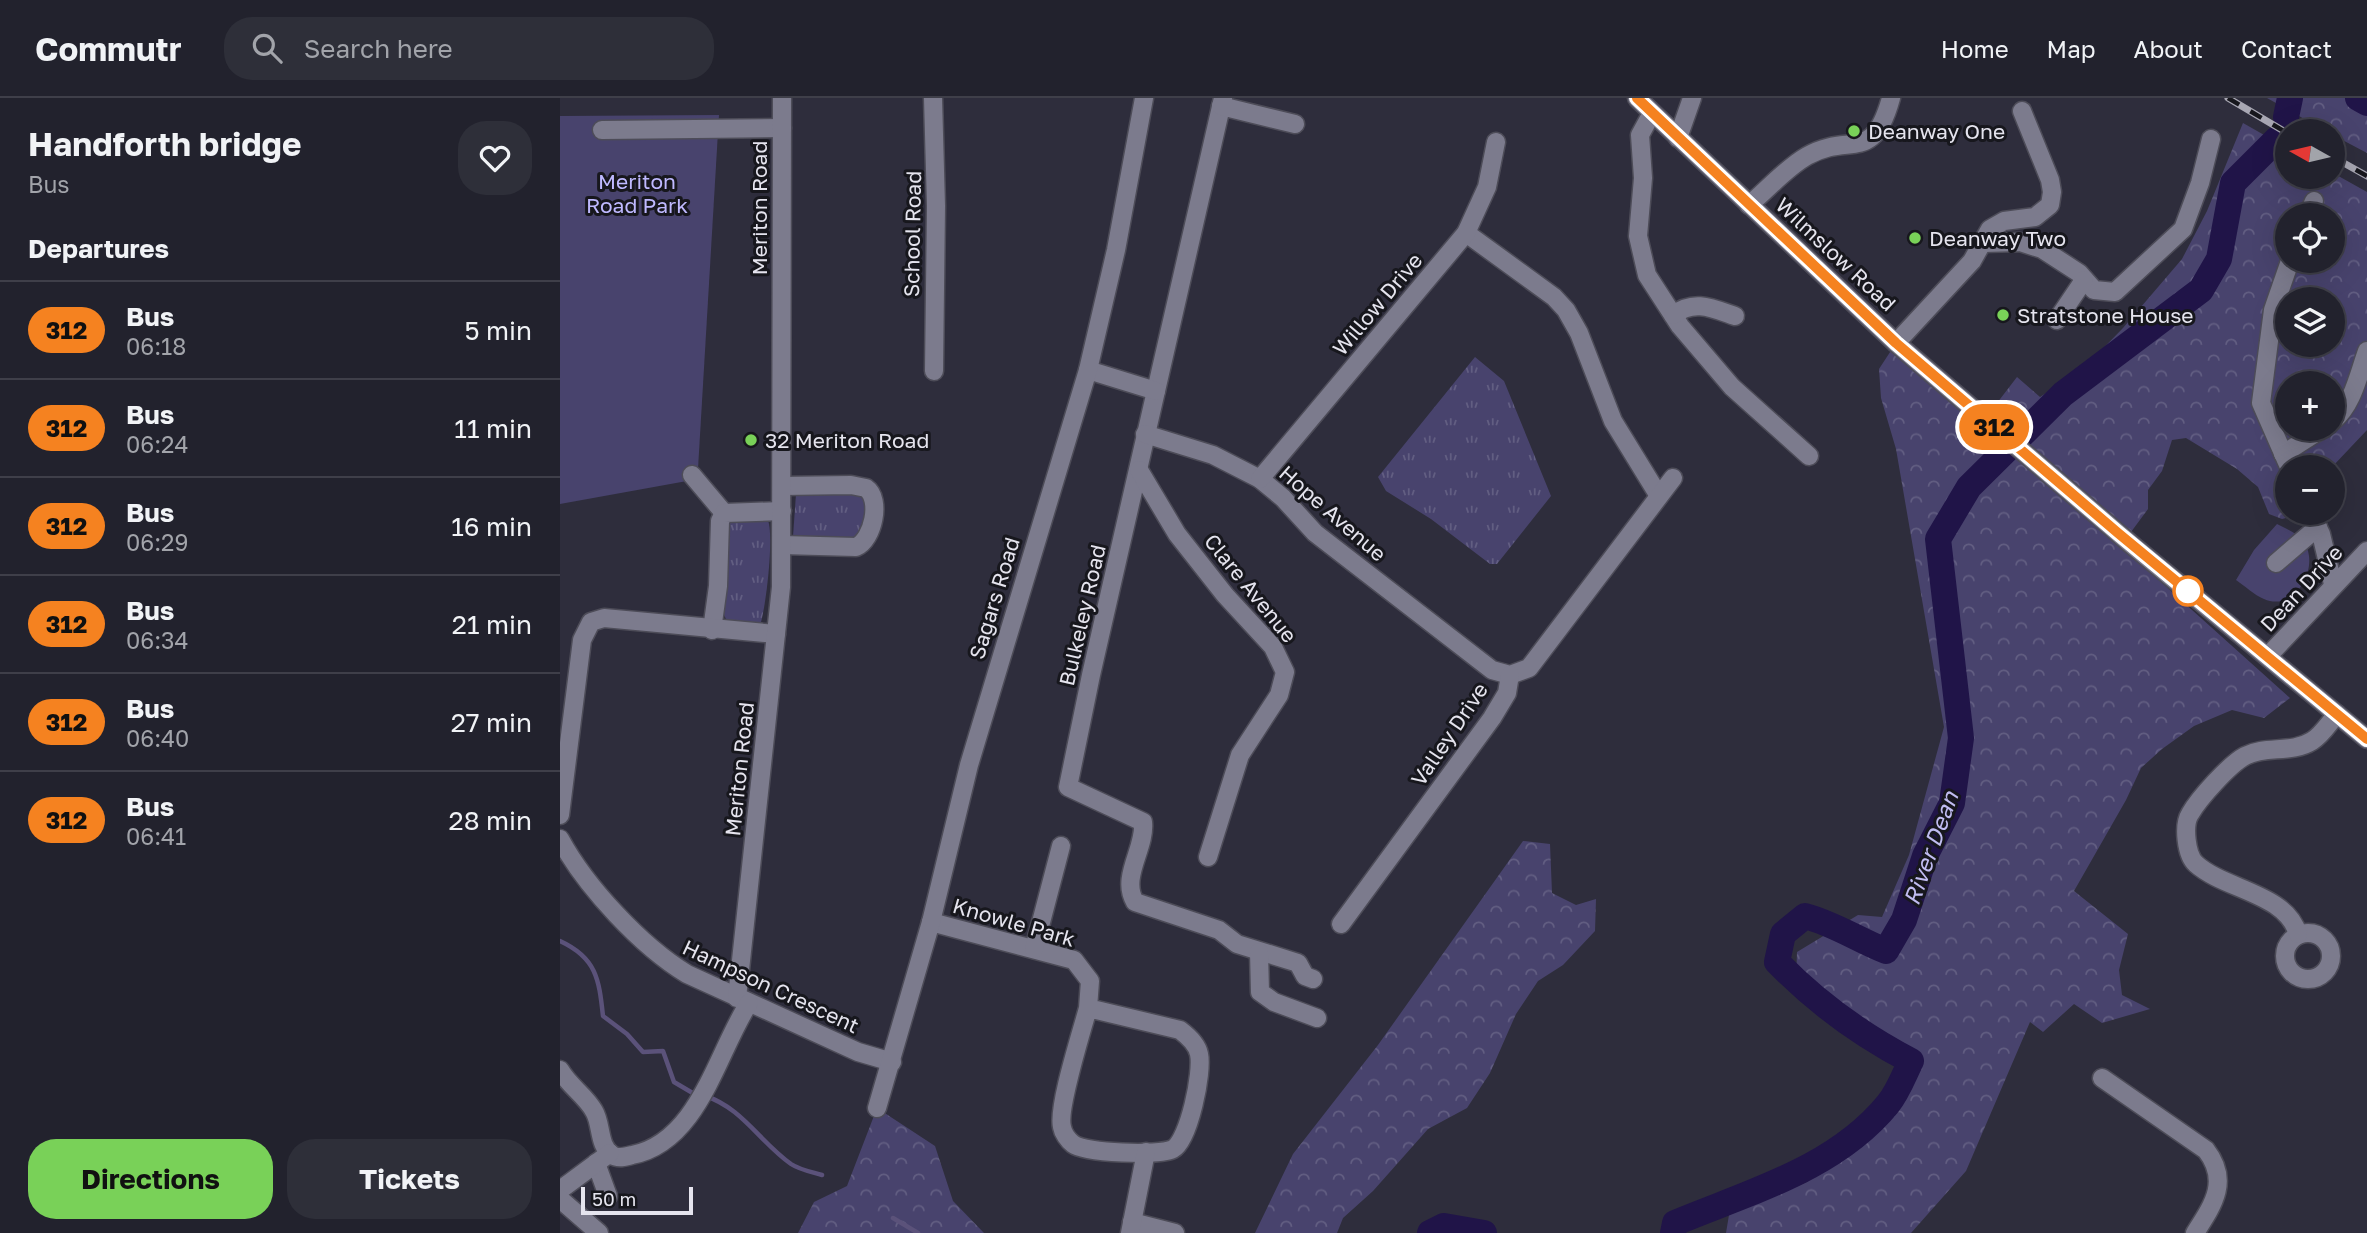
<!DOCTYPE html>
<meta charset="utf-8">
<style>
:root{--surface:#22222d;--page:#2e2f39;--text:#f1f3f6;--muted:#a2a4aa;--line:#3f3f49;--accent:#79d158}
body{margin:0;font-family:"Golos Text",sans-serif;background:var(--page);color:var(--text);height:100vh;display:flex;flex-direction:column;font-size:26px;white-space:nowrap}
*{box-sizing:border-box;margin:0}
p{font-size:23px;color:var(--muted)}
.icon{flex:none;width:38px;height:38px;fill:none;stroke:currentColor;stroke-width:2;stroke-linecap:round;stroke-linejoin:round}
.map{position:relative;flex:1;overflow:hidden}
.drawer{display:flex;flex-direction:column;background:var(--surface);width:560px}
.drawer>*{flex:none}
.badge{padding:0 14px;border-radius:23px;font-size:24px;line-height:46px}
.needle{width:46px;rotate:278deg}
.tools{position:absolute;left:1715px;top:21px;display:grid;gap:14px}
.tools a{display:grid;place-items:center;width:70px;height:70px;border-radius:50%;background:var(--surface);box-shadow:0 7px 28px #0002,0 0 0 2px var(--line);font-size:35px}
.scale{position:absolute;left:21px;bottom:18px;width:112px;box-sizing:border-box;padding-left:7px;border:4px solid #e5e4ee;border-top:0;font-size:19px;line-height:24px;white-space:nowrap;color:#e5e4ee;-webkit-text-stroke:5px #17171d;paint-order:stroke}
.map>.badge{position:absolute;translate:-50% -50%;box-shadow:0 0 0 4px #fff}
h2{padding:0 28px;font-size:26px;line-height:63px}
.round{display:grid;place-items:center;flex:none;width:74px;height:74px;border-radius:28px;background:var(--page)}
.headline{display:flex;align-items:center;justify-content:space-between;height:119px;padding:0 28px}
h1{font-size:33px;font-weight:700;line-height:52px}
.primary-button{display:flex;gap:14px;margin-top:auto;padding:14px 28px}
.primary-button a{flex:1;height:80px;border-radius:28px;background:var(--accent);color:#111;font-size:28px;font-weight:700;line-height:80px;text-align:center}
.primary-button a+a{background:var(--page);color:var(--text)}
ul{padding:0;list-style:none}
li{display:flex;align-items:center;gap:21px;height:98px;padding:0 28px;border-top:2px solid var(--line)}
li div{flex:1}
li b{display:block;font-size:26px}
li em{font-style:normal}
li .badge{min-width:77px;font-weight:700;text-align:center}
header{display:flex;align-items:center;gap:42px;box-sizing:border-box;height:98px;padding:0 35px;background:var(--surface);border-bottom:2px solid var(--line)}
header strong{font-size:33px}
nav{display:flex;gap:38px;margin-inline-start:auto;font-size:24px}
.search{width:490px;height:63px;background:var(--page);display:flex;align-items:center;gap:18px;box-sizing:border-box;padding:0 24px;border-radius:28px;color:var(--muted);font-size:26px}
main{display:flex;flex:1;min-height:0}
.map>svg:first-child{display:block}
.grass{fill:url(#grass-tufts)}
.forest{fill:url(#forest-crowns);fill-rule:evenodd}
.park{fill:#48436d}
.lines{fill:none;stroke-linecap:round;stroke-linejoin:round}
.stream{stroke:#5b527a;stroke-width:4.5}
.river{stroke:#201448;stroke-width:26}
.minor-casing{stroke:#4d4c58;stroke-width:21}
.minor{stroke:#7c7b8d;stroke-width:18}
.rail-casing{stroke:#a8a7b3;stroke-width:7}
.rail{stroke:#17171d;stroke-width:4.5;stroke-dasharray:13;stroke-linecap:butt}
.line-casing{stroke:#fff;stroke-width:16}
.line{stroke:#f58220;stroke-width:10}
.poi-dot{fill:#79d158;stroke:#17171d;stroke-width:2.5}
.stop-dot{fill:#fff;stroke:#f58220;stroke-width:3.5}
.labels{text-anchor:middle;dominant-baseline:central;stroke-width:6;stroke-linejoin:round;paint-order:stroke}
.poi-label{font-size:21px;fill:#e5e4ee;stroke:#17171d;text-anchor:start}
.park-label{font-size:21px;fill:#bfb9ff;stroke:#17171d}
.street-label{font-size:21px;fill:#e5e4ee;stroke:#17171d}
.water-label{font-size:23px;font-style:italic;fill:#c0bcf1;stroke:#17171d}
</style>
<header>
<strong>Commutr</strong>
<div class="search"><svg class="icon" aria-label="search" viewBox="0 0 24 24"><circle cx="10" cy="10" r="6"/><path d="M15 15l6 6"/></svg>Search here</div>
<nav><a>Home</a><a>Map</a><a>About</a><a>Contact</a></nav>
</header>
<main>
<section class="drawer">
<div class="headline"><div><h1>Handforth bridge</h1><p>Bus</p></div><a class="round"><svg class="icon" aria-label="heart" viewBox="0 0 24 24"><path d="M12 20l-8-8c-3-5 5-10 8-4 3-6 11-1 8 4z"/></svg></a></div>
<h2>Departures</h2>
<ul>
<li><span class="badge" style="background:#f58220;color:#111">312</span><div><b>Bus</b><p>06:18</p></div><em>5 min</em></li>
<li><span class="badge" style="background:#f58220;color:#111">312</span><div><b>Bus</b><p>06:24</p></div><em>11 min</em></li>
<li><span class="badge" style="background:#f58220;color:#111">312</span><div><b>Bus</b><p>06:29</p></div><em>16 min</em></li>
<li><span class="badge" style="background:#f58220;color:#111">312</span><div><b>Bus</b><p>06:34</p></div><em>21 min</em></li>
<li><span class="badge" style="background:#f58220;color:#111">312</span><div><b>Bus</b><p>06:40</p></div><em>27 min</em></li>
<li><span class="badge" style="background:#f58220;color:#111">312</span><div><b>Bus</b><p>06:41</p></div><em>28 min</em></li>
</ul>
<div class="primary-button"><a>Directions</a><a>Tickets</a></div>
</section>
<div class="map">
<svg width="1807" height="1135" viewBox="0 0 1807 1135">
<defs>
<pattern id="grass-tufts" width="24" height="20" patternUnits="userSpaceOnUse" patternTransform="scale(1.75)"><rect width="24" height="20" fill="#48436d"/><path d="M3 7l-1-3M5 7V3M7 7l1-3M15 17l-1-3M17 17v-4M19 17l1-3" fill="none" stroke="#625e82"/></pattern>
<pattern id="forest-crowns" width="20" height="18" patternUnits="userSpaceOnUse" patternTransform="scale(1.75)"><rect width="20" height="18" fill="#48436d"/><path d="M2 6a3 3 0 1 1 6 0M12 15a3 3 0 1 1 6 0" fill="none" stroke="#625e82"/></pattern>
</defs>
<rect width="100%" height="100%" fill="#2e2d3c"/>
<g class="grass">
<polygon points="915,259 944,283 991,398 937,466 930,466 871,421 826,393 818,379"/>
<polygon points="299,394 306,402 305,434 296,443 233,439 236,396"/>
<path d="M207 420C215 433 206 507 201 524L194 528 168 525 163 515 168 422Z"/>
</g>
<g class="forest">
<polygon points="1707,0 1807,0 1807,55 1773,37 1773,33 1766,33"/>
<path d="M1683 25 1727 50V79H1773V75L1807 94V332L1772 369H1727V415L1737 417 1722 421 1709 416 1698 389 1677 371 1626 340 1612 342 1602 373 1588 392V411L1571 434 1532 405 1523 414 1730 600 1704 620 1672 612 1634 628 1602 651 1581 670 1566 702 1514 793 1568 836 1559 872 1562 897 1590 911 1542 925 1514 906 1483 934 1470 924 1406 1073 1351 1135H1166L1169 1117 1247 1084 1336 1016 1360 956 1236 883 1237 854 1298 817 1322 819 1349 757 1384 629 1336 351 1321 300 1319 271 1336 245 1424 322 1457 279 1480 299 1523 271 1563 230 1622 161 1647 113ZM1727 117H1773V163H1727ZM1727 201H1773V247H1727ZM1727 285H1773V331H1727Z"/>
<polygon points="963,743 990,746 992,795 1016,807 1036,801 1035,833 1003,867 978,883 956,916 930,975 907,1010 868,1031 813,1093 783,1120 777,1135 695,1135 733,1056 818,947"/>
<polygon points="317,1010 375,1048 393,1103 424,1135 238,1135 254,1104 287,1088"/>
</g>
<g class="park">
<polygon points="159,17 138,371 127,383 0,406 0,18"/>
<path d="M1717 426C1729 432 1742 437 1747 450 1757 475 1733 514 1704 501 1694 497 1685 488 1676 482L1694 452Z"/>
</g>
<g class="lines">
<g class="stream">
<path d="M0 843C37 860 39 882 43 918L67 936 83 954 103 953 114 984 136 997"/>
<path d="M145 998C181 1009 200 1044 231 1066 240 1072 252 1074 262 1077"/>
<polyline points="333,1120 358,1135"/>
</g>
<g class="river">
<polyline points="1798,0 1807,5"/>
<polyline points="1726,19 1730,0"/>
<polyline points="870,1135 884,1128 924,1135"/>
<path d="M1113 1135 1115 1125C1189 1094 1275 1071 1328 1006 1338 994 1344 977 1351 963 1303 938 1255 903 1217 864L1223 836 1245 818C1275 826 1298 842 1326 853L1344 822 1365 758 1392 705 1401 640 1378 441 1409 389 1503 296 1641 192 1659 161 1673 85 1717 41"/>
</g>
<g class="minor-casing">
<g id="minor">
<polyline points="373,0 376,108 374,273"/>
<path d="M663 0 531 577 508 689 583 724C586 750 560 779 575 804L659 832 677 846 738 865 745 878 753 881"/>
<polyline points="1077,0 1336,245 1572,447 1807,641"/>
<polyline points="661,8 735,26"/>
<polyline points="1092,15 1080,37 1083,80 1078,138 1087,177 1120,228 1172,289 1249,358"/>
<polyline points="42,32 222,30"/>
<polyline points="1118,40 1132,0"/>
<path d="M1189 107C1208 91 1226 70 1247 58 1291 33 1312 68 1331 0"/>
<polyline points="1748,117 1754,103"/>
<polyline points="906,135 994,199 1006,212 1019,235 1053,323 1099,398"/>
<polyline points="1423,145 1460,144 1482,151 1519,175 1534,192 1555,194 1623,131 1640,85 1651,41"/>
<path d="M1113 217C1134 201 1152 210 1175 218"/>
<polyline points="1497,222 1524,182"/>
<polyline points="1336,245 1412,163 1430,131 1444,123 1475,119 1490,107 1492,94 1490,82 1462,13"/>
<polyline points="528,272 596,293"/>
<path d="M1773 323C1793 306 1798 278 1807 253"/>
<polyline points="585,336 653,357 700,381 723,400 755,435 932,572 950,577 969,570 1113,380"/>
<polyline points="1723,356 1762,331"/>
<polyline points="1729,369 1701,305 1713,212 1730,163"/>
<polyline points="579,372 617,436 665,497 713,549 725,574 719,597 680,657 648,759"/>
<polyline points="132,377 164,415"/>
<polyline points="700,381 906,135 927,89 936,44"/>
<path d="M222 388 291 387 306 390C322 401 313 442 296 449L222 447"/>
<polyline points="1751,415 1761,436 1773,486"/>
<polyline points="1716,465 1758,429"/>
<polyline points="152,532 158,488 160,423 164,415 222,413"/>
<polyline points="1708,558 1807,453"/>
<polyline points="0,717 22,542 31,524 44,520 216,536"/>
<path d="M0 741C26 789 81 848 127 876L298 954 332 964"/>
<path d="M371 824 514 862 530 883 528 910 620 932C628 938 637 946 639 956 643 974 629 1042 613 1051 599 1058 525 1055 513 1046 508 1042 503 1035 502 1029 497 1010 522 933 528 910"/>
<polyline points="781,826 932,620 947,595 950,577"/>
<circle cx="1748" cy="858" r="23"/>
<path d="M1738 836C1726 795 1665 792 1636 766 1626 757 1623 727 1630 716 1639 700 1670 666 1685 658 1706 647 1731 656 1752 643 1762 637 1769 625 1777 616"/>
<polyline points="474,851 501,748"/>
<polyline points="699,854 700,894 714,904 757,920"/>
<polyline points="177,900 221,489 222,0"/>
<path d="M0 972C9 988 25 997 34 1013 42 1026 38 1048 52 1057 58 1061 65 1059 72 1057 139 1044 157 954 189 905"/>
<path d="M1542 980 1646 1052C1670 1083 1653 1107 1635 1135"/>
<polyline points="317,1010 371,824 409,667 528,272 556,152 584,0"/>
<polyline points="36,1065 48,1098"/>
<polyline points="0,1092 50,1055"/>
<polyline points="0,1101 39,1135"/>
<polyline points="572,1124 615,1135"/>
<polyline points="570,1135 586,1054"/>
</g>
</g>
<use href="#minor" class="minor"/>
<g class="rail-casing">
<g id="rail">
<polyline points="1668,0 1727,35"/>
<polyline points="1773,59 1807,78"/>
</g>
</g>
<use href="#rail" class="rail"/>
</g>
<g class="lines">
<g class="line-casing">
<polyline id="line" points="1077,0 1336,245 1558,435 1807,641"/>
</g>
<use href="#line" class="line"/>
</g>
<g class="poi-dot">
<circle cx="1294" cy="33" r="7"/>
<circle cx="1355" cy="140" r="7"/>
<circle cx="1443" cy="217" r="7"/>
<circle cx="191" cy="342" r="7"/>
</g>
<circle class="stop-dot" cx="1628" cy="493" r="14"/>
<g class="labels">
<g class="poi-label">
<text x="1308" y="33">Deanway One</text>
<text x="1369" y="140">Deanway Two</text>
<text x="1457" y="217">Stratstone House</text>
<text x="205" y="342">32 Meriton Road</text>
</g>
<g class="park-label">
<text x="77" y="83">Meriton<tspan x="77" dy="24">Road Park</tspan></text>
</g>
<g class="street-label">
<text transform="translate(199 110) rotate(-90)">Meriton Road</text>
<text transform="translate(352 136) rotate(-89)">School Road</text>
<text transform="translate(1276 156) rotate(43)">Wilmslow Road</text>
<text transform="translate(817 206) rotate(-50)">Willow Drive</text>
<text transform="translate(773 415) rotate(41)">Hope Avenue</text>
<text transform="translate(691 490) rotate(51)">Clare Avenue</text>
<text transform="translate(1741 490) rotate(-47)">Dean Drive</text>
<text transform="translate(434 500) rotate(-73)">Sagars Road</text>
<text transform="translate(522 517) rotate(-77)">Bulkeley Road</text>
<text transform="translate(889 636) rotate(-56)">Valley Drive</text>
<text transform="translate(179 671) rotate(-84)">Meriton Road</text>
<text transform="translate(454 824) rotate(16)">Knowle Park</text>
<text transform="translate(211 888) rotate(25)">Hampson Crescent</text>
</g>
<g class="water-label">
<text transform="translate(1370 750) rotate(-70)">River Dean</text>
</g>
</g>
</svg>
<div class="tools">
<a><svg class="needle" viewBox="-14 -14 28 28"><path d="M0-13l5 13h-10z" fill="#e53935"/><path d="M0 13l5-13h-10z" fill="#a2a4aa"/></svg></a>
<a><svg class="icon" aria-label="locate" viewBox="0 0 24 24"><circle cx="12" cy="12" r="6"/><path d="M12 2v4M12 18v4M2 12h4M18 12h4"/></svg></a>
<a><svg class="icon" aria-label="layers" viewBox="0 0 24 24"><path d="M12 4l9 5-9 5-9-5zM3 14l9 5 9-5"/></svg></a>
<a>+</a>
<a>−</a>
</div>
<div class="scale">50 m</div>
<b class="badge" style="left:1434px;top:329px;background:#f58220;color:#111">312</b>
</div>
</main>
